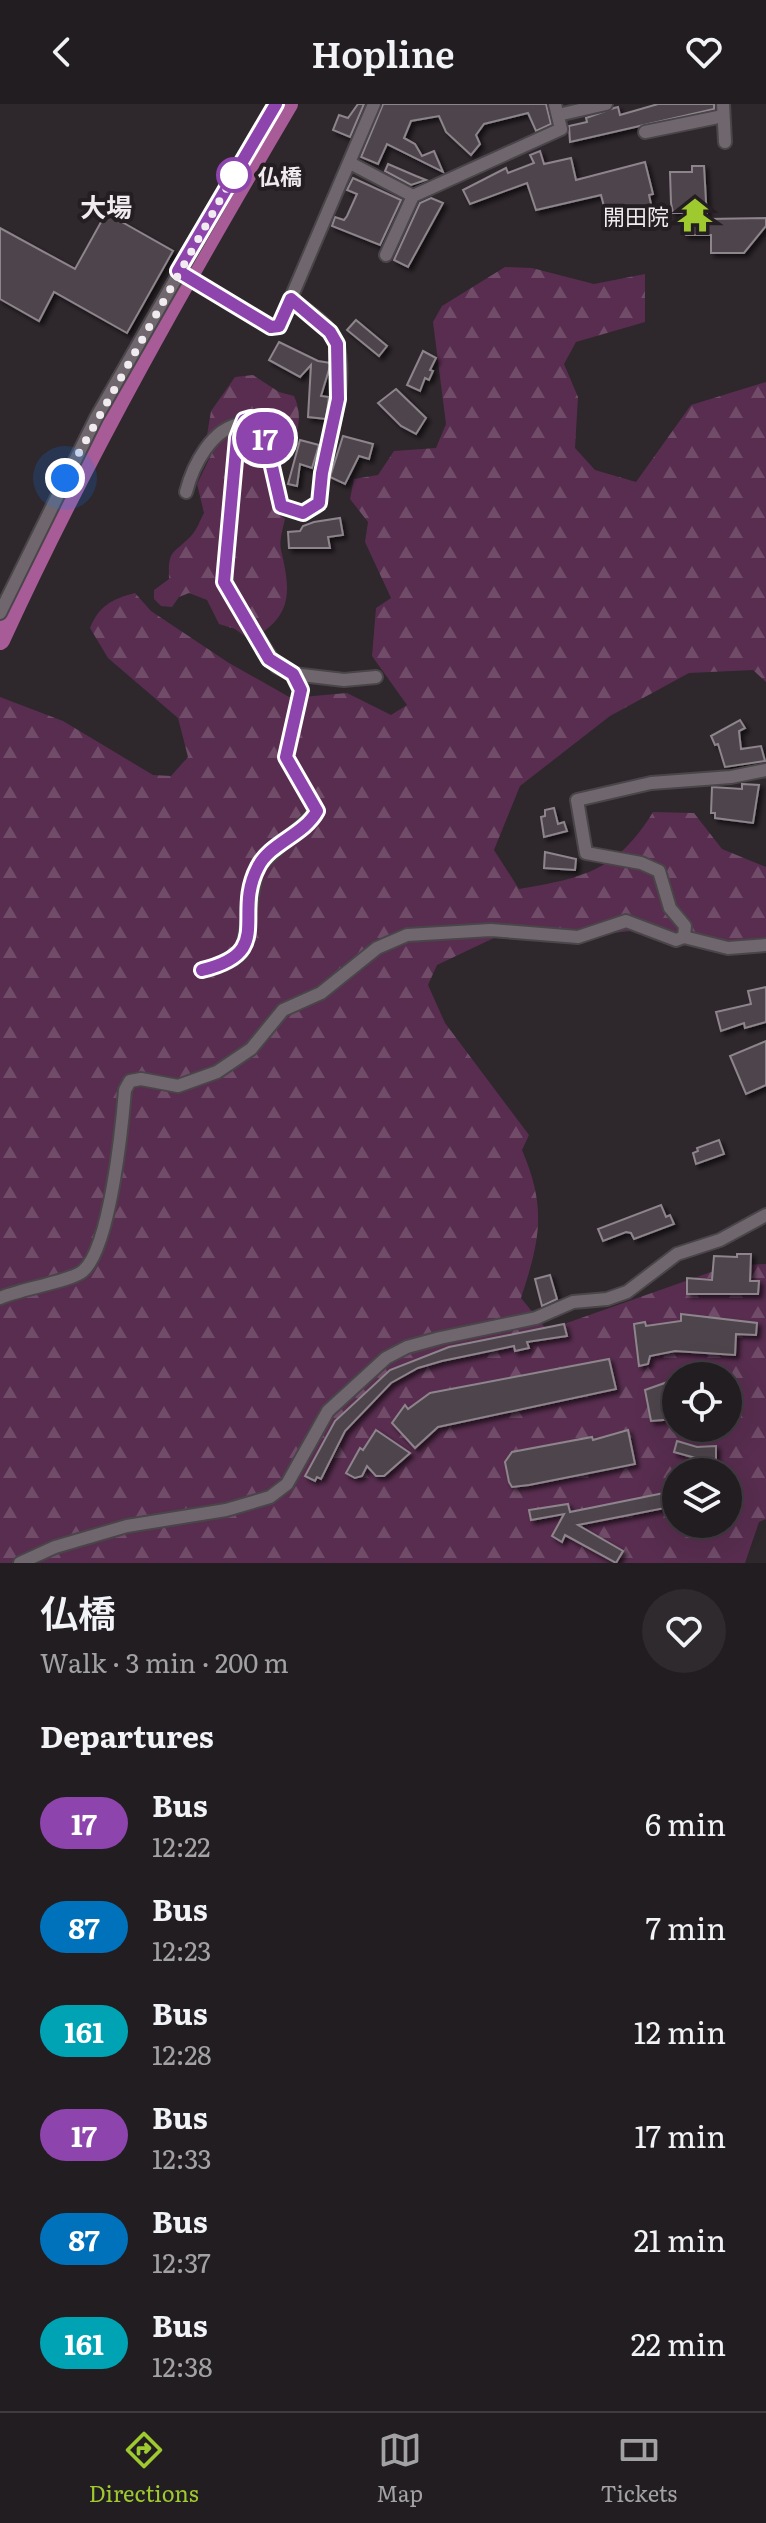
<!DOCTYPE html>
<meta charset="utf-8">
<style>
:root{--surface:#221d21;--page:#2e2a2e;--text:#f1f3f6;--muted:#a2a2a5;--line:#3f3b3f;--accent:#9eca2f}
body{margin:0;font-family:Literata,"Noto Sans JP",serif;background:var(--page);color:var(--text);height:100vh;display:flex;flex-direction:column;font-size:30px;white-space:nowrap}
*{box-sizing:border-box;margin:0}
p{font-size:26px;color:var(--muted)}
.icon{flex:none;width:44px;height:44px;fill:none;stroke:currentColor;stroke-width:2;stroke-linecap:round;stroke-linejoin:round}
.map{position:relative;height:1459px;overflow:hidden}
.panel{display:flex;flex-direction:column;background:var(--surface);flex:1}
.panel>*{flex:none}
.badge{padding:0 16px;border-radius:26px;font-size:28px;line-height:52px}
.tools{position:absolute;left:662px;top:1258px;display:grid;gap:16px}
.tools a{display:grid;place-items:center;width:80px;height:80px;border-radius:50%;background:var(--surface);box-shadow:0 8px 32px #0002,0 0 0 2px var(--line);font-size:40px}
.you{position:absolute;width:40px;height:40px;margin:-20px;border:6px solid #fff;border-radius:50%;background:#1a73e8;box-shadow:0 0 0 12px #1a73e833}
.map>.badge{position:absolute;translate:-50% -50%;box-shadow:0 0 0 4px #fff}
h2{padding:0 40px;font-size:30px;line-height:72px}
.round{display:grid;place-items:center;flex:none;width:84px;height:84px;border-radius:42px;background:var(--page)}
.summary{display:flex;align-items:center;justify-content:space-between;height:136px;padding:0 40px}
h1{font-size:38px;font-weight:600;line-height:60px}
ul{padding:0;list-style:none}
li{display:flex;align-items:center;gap:24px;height:104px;padding:0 40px}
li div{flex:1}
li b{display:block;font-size:30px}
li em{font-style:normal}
li .badge{min-width:88px;font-weight:700;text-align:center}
header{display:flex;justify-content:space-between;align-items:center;height:104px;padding:0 40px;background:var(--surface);font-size:36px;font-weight:600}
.tabs{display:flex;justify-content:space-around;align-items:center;height:112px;border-top:2px solid var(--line);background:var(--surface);font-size:22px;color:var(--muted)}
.tabs a{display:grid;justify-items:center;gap:4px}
.tabs .selected{color:var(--accent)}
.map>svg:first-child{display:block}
.forest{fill:url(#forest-firs);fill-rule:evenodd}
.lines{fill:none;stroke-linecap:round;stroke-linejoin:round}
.river{stroke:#a75c98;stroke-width:20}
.building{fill:#4d454b;stroke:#8d858b;stroke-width:2;filter:url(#shadow)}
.minor-casing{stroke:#4a4549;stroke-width:16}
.minor{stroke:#6f676d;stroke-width:12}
.line-casing{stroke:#fff;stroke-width:18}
.line{stroke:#8e44ad;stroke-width:12}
.walk{stroke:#f0ebee;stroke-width:8;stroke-dasharray:0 14.4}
.stop-dot{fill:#fff;stroke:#8e44ad;stroke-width:4}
.labels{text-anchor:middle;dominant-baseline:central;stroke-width:8;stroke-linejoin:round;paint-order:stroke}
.stop-label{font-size:22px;font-weight:bold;fill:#f0ebee;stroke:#241e22;text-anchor:start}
.poi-label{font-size:22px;fill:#f0ebee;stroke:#241e22;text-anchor:end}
.quarter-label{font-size:26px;font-weight:bold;fill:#f0ebee;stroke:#241e22}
</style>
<header><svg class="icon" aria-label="back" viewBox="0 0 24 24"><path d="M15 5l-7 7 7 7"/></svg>Hopline<svg class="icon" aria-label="heart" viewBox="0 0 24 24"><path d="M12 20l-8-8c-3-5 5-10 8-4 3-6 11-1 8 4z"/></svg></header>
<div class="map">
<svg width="766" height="1459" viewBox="0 0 766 1459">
<defs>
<pattern id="forest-firs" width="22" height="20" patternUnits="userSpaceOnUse" patternTransform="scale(2)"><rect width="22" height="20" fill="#582d4f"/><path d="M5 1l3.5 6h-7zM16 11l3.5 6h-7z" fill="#704c69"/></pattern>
<filter id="shadow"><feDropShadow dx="3.5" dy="3.5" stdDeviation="2" flood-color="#0009"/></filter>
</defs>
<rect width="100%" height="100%" fill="#2e272c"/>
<g class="forest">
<path d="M505 163 532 164 594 180 645 170V218L576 238 564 260 578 293 575 344 595 366 636 378 691 301 766 278V578L753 566 689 569 610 612 520 682 494 746 519 785C583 774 617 767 653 708L694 709 722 745 766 763V836L729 837 639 826 554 836 515 831 496 833 437 861 428 881 445 919 529 1031 522 1046C547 1104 540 1136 521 1194L547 1226 728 1162 766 1160V1415L759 1418 745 1459H0V593L63 617 153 671 171 672 188 653 178 614 108 554 90 524C99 502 112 495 135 489L151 507 229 559 291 594 347 589 391 611 407 601 372 552 376 504 391 494 365 438 368 418 350 395 354 375 378 371 394 347 436 344 446 320 433 218 442 202ZM676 1272H728V1324H676ZM676 1368H728V1420H676Z"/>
<path d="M253 271 279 288 294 292C318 343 244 378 285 415 283 424 279 436 281 446 291 488 293 513 250 536L235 525 219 520 207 496 189 489 179 493 172 503 161 502 154 495V486L169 475C168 444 173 451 191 432 197 426 200 416 204 409L197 380 211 351 207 331 211 307 235 273Z"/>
</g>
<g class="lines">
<path class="river" d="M0 536C85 351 185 175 288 0"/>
</g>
<g class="building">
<polygon points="358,0 364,0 350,33 333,26 339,11 348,14"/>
<polygon points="383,0 546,0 551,20 536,27 528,9 484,20 476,31 480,40 471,51 446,28 439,12 411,17 404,34 415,40 422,52 434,47 443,68 387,40 378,60 361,53"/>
<polygon points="658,0 714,0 714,5 570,38 569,22 587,18 586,14 614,4 618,3 620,11"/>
<polygon points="540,47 544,60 571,54 576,76 645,58 653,90 649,91 653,109 626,113 624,106 606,110 601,91 536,106 527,79 470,100 463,86 506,64 508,69 534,59 530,51"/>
<polygon points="388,60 416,72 426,76 411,81 385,67"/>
<polygon points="692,62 704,62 707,115 766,114 766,122 744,149 711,149 711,131 686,131 683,127 683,109 673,109 671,99 670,68 692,68"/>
<polygon points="353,74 401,96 380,141 332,122 335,113 344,116 347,112 357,90 347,86"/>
<polygon points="431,94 443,99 408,163 394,156 420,99"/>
<polygon points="106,109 173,147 127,229 54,188 39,217 0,195 0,124 75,165"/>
<polygon points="356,216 387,242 379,252 347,226"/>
<polygon points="279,238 318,257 331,259 321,292 329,293 326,315 308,313 311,261 300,273 269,256"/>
<polygon points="423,247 436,254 430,266 433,267 429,276 425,274 420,287 407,281"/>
<polygon points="396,285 426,314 416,330 401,322 378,299"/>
<polygon points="343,332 373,340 369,355 359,352 345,380 330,373"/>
<polygon points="300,336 319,341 312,364 300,360 297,382 288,380"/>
<polygon points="340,414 343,431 328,433 330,444 289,444 288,428 300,427 303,422 314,418"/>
<polygon points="740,616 745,624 739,627 741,645 761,642 765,657 725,663 718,640 715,641 711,632"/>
<polygon points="742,680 759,681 753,719 715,714 715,709 711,709 712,683 742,685"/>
<polygon points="554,704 558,720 564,718 567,727 544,733 541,713 545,712 545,706"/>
<polygon points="545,748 576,755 575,766 544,764"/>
<polygon points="766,883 766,918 745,924 744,919 721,927 716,908 751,900 748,887"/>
<polygon points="766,937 766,981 746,990 730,952"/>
<polygon points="719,1036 724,1050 696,1060 693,1049 698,1047 697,1044"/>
<polygon points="661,1101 666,1113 670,1111 674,1120 634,1135 631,1129 626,1128 603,1137 598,1125"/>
<polygon points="737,1150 751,1150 750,1177 759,1177 758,1190 687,1190 687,1174 712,1176 714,1152 737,1153"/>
<polygon points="550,1171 557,1195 542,1202 535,1175"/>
<polygon points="681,1210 757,1219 756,1231 736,1230 735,1251 675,1247 650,1252 648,1260 639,1262 634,1220 645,1218 646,1222 681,1217"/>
<polygon points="564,1220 567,1232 527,1238 529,1244 515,1247 514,1242 442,1257 418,1264 391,1279 345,1327 321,1375 317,1373 315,1377 305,1372 335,1317 390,1266 449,1243"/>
<polygon points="609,1255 616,1285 438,1323 415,1344 392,1319 405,1301 408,1305 430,1289"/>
<polygon points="676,1275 676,1315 651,1317 645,1286"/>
<polygon points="376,1326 410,1349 384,1372 376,1372 367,1362 362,1372 355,1374 346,1369 360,1344 363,1346"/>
<polygon points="628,1326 635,1360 529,1381 512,1383 509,1378 505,1358 512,1348 592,1333 593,1336"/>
<polygon points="677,1337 697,1343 716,1342 716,1355 703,1356 674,1348"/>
<polygon points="664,1389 665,1404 578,1421 623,1447 616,1459 565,1431 562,1438 552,1432 564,1410 531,1416 529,1406 568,1400 570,1408"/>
</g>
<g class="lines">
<g class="minor-casing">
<g id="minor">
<polyline points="723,0 725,38"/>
<polyline points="558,11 606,0"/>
<polyline points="645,28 723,12"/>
<polyline points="350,59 413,92"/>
<polyline points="386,151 413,92 561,25 555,0"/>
<polyline points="178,167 271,223 279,222 374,0"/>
<path d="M291 195C305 206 330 220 336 237 349 275 331 330 322 367 319 380 324 392 316 403L303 409 281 402 263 323 251 314 244 316 237 334 224 465 229 488 277 563 293 570 344 576 376 573"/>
<path d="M186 388C193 361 212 324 241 320"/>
<polyline points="0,509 96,314 276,0"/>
<polyline points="684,833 685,822 670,804 659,767 641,759 586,749 577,696 651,679 731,673 766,666"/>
<polyline points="202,866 233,856 242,848 257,764 317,707 286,653 301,586 293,570"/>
<path d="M0 1194C20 1185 72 1177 83 1167 110 1144 122 1023 125 986L130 977 141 975 178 982 217 968 251 945 283 906 321 889 377 844 407 831 491 826 578 833 626 817 676 836 684 833 728 844 766 841"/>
<polyline points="20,1459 55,1443 127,1422 226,1406 270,1393 287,1380 328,1307 386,1254 407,1243 440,1234 536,1214 573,1198 607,1195 627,1188 677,1150 720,1136 766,1111"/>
</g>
</g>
<use href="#minor" class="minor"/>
</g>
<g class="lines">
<g class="line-casing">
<path id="line" d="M202 866C276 848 232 812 258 763 270 739 304 731 317 707L286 653 301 586 293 570 269 555 224 478 237 334 244 316 251 314 263 323 281 402 303 409 319 399 322 369 338 295 337 240 330 228 291 195 279 222 271 223 178 167 276 0"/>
</g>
<use href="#line" class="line"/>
<polyline class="walk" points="65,374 234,71"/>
</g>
<defs>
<g id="temple-bare" transform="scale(2.76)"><path d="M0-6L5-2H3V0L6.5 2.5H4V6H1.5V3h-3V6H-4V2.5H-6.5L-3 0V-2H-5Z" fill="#9eca2f" stroke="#241e22" stroke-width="2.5" paint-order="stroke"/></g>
</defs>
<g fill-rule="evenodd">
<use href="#temple-bare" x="695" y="111"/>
</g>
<circle class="stop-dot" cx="234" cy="71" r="16"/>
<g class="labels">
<g class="stop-label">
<text x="258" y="71">仏橋</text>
</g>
<g class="poi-label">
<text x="669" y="111">開田院</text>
</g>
<g class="quarter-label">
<text x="106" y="101">大場</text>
</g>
</g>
</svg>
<div class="tools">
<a><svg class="icon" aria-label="locate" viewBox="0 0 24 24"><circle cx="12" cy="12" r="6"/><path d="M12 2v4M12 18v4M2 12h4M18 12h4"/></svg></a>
<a><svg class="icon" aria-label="layers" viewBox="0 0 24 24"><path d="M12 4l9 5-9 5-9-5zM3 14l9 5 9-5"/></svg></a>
</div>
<div class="you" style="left:65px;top:374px"></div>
<b class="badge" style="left:265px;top:334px;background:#8e44ad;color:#fff">17</b>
</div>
<section class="panel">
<div class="summary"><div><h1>仏橋</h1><p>Walk · 3 min · 200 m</p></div><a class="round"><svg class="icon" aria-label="heart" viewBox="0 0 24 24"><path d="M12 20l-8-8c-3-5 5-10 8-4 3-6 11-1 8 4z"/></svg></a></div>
<h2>Departures</h2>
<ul>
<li><span class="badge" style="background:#8e44ad;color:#fff">17</span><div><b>Bus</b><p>12:22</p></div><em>6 min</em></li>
<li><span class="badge" style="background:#0072bc;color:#fff">87</span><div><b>Bus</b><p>12:23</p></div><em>7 min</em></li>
<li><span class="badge" style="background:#00a3b4;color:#fff">161</span><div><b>Bus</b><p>12:28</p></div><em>12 min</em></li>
<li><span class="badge" style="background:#8e44ad;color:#fff">17</span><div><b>Bus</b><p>12:33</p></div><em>17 min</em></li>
<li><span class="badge" style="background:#0072bc;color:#fff">87</span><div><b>Bus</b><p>12:37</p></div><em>21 min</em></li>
<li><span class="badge" style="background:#00a3b4;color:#fff">161</span><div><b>Bus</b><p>12:38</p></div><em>22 min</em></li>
</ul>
</section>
<nav class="tabs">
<a class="selected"><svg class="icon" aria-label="directions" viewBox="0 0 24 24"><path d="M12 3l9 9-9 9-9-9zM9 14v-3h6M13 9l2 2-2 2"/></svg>Directions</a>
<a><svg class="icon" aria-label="map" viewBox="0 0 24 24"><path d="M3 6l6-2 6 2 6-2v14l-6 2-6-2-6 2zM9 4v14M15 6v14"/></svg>Map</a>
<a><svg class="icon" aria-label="tickets" viewBox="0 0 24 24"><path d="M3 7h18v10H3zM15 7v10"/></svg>Tickets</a>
</nav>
